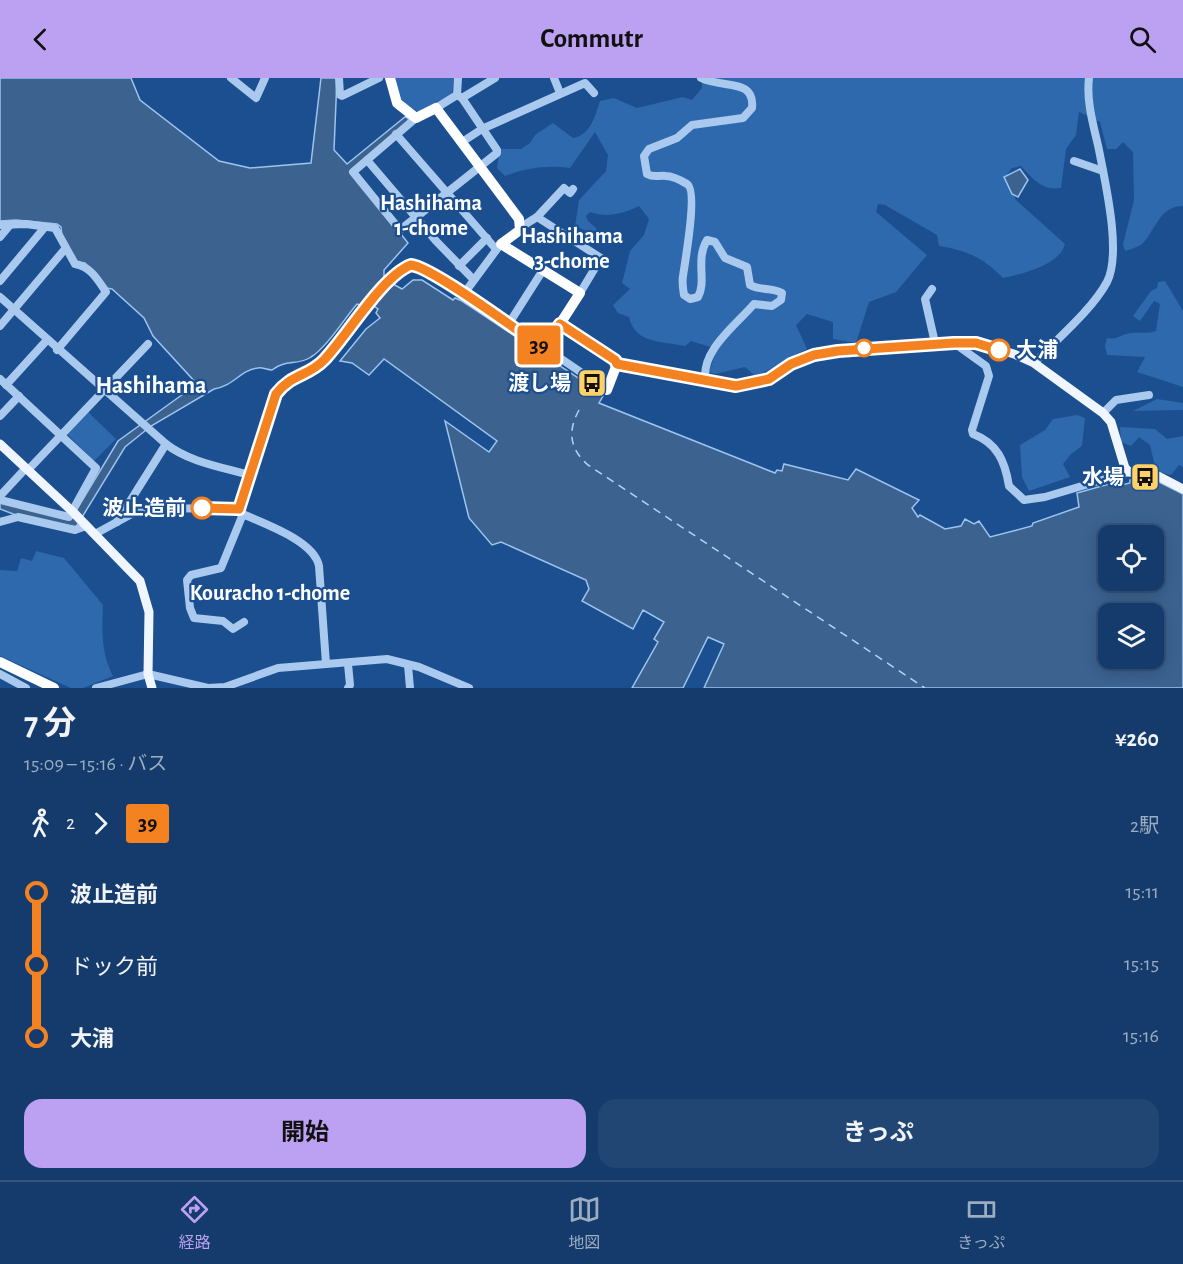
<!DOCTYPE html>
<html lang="ja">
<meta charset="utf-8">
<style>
:root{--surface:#143b6b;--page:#214673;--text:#f1f3f6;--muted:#9dadc1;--line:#33557e;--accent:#bca0f2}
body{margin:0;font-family:"Alegreya Sans","Noto Sans JP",sans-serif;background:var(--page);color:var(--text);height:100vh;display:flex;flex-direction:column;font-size:22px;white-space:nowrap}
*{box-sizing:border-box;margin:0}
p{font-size:20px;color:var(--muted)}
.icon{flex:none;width:33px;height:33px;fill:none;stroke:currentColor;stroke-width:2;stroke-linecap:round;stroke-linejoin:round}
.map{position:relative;height:610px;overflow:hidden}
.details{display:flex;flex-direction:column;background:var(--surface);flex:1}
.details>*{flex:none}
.badge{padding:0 12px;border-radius:4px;font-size:21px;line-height:39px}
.fabs{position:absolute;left:1098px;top:447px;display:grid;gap:12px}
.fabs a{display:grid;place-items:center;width:66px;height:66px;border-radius:12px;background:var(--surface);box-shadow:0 3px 15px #0003,0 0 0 2px var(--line);font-size:30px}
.map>.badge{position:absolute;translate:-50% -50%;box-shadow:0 0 0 3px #fff}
.legs{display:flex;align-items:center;gap:9px;height:66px;padding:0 24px;font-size:20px}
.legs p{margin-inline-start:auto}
.summary{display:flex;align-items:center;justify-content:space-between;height:102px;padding:0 24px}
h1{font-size:33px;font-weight:700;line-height:45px}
.cta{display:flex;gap:12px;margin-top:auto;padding:12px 24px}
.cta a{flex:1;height:69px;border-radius:18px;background:var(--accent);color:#111;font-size:24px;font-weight:700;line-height:69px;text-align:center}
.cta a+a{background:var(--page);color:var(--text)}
ul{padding:0 24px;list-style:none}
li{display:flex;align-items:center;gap:21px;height:72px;font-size:22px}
li i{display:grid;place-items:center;width:9px;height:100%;margin:0 8px;background:currentColor}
li i::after{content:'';width:15px;height:15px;margin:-8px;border:4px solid;border-radius:50%;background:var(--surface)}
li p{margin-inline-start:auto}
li:first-child i{background:linear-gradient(#0000 50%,currentColor 0)}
li:last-child i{background:linear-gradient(currentColor 50%,#0000 0)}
header{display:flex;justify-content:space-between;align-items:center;height:78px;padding:0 24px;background:var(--accent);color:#111;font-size:27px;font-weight:700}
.menu{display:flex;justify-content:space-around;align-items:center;height:84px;border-top:2px solid var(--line);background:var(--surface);font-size:16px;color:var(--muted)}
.menu a{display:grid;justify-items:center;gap:3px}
.menu .active{color:var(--accent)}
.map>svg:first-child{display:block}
.green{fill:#2e69ad}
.water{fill:#3c6290;stroke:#9cc4f0;stroke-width:1.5;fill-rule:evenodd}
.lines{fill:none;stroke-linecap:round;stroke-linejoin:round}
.ferry{stroke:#b5d3f5;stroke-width:1.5;stroke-dasharray:8 6;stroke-linecap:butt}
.minor{stroke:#a9c9ee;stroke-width:8}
.major{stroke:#f0f6ff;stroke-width:9}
.highway{stroke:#fff;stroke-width:10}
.line-1-casing{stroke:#fff;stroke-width:14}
.line-1{stroke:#f58220;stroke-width:9}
.stop-1-dot{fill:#fff;stroke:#f58220;stroke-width:3}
.labels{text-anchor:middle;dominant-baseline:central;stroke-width:4.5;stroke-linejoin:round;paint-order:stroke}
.stop-label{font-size:21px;font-weight:bold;fill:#fff;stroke:#1b4f8f;text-anchor:start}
.poi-label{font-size:21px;font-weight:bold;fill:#fff;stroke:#1b4f8f;text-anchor:end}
.neighbourhood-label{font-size:22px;font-weight:bold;fill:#fff;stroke:#1b4f8f}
.quarter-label{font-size:24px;font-weight:bold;fill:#fff;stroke:#1b4f8f}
</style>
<header><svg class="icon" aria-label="back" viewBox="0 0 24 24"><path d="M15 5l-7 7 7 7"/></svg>Commutr<svg class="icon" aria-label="search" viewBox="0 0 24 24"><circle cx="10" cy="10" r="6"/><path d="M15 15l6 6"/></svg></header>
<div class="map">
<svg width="1183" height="610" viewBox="0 0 1183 610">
<rect width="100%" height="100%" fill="#1b4f8f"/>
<g class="green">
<polygon points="395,0 454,0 452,16 419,34 400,24"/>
<path d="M702 0H1183V128C1160 128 1156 151 1143 165 1139 169 1131 171 1125 173L1123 166 1134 122 1133 74 1123 64 1116 71H1107L1100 44 1079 34 1076 57 1066 71 1061 110C1042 113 1033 101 1021 88L1012 90 1006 98 1016 122 1065 166C1060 187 1022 196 1003 200 984 180 966 172 939 168L937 157 885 127 878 126 876 134 927 177 896 214 869 224 856 265 833 261V244L807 236 796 247 807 271C789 279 773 293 754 297L745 289 715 296 709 294 717 271 691 263 685 268C662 263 635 266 629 239L618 235 613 227 630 211 622 205 630 173 644 157 649 141 639 128C623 136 606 140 590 134L586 138 588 143 597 151 594 156 575 148 579 122 606 93 608 77 595 54 570 90C546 87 527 90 505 98L497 90 500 71H521L530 65 535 57 553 45 573 60C591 57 595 38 600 23L614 20 637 30 683 19 692 22 702 10Z"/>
<path d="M1165 203 1183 233V309L1137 294 1145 279 1107 277 1105 268 1107 260C1118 262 1121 256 1131 255 1140 254 1146 256 1156 253L1160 226 1154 223 1140 243 1133 238 1151 213 1157 210 1158 204Z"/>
<polygon points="1157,321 1183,325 1183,332 1133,333"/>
<polygon points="87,333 116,361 94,383 66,355"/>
<polygon points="1077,337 1085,340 1082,368 1071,376 1063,386 1070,399 1029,413 1022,399 1020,367 1045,352 1053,341"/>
<polygon points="1120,349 1155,351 1167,361 1183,358 1183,389 1179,387 1171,397 1156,393 1150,367 1139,359 1131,368 1121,364"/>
<path d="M36 473 64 480 103 527C102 552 101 575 113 598L83 610H71L0 578V492L17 493 21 480 32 483Z"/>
</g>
<g class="water">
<path d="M0 0H131L140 22 219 83 250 90 311 85 321 0H337L334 72 347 86 406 38 409 42 352 94 408 165 384 192V201L402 211 413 202H422L453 222 455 220 462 223 601 315 603 318 599 325 775 395 777 392 782 393 784 386 848 402 856 391 919 422 912 430 918 439 920 437 945 451 961 448 965 441 974 446 979 443 990 459 1032 448 1033 445 1079 429 1077 415 1116 404 1118 408 1130 405V402L1159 404 1183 416V610H704L724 566 708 559 683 610H632L658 564 654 561 664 544 643 532 633 551 582 523 589 511 586 502 501 464 492 467 469 440 445 343 489 374 497 363 384 281 369 297 352 285 340 283 366 251 380 240 376 235 378 231 369 225 365 228 357 226C345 240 326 270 311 279 298 288 285 281 272 292 267 292 262 289 258 290 240 292 234 308 214 311L151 348 125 369 76 449 21 439 0 431V424L71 441 118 363 197 306 153 258 144 240 112 211 106 210 85 185 76 184 62 159 61 149 57 146 16 142 0 143ZM1108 458H1154V502H1108ZM1108 536H1154V580H1108Z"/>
<polygon points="1020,91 1028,102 1018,119 1012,116 1004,99"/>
</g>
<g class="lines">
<path class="ferry" d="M579 332C567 354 570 371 588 387L925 610"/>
<g class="minor">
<polyline points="231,0 256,20 265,0"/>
<polyline points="339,0 340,17 342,18 379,0"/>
<polyline points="554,0 560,15"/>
<path d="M701 0C724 11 755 0 752 30L743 40 692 47 677 60 649 71 644 78 647 96C654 100 658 97 666 98 672 98 682 103 687 106 698 112 685 184 683 198 682 203 683 211 684 217L690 221 698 219C707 203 695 182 707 162L715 164 725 180 747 189 750 207C761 213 771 209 782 215L781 222 772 228 754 226C736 247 699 274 706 304"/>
<polyline points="462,20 495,0"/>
<polyline points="436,30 457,17 458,0"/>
<polyline points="416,40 353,94 400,152 497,75 497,72 462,20 457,17"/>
<polyline points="396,56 495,170"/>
<polyline points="462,64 482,51 585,5 594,15"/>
<polyline points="367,82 436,163 473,201"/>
<polyline points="1074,83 1103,93"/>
<polyline points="537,139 564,110 570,115 573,111"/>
<path d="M0 147 26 146 55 150 75 186C90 188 98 202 106 214L57 272"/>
<polyline points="521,149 537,139 601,180 580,215"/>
<polyline points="0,159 10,147"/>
<polyline points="459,188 487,160"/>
<polyline points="0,203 45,149"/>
<polyline points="932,211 925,221 935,265"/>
<polyline points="463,217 500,167"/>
<polyline points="0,219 166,366 117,444"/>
<polyline points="508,247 543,192"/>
<polyline points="0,248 65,171"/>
<path d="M954 265 986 288 989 298 972 352 973 356C997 365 1005 383 1009 408L1024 422 1045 419 1129 394"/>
<polyline points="544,271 560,246"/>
<path d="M1034 285C1056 262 1092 232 1107 204 1122 175 1105 104 1099 72 1094 49 1086 24 1089 0"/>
<polyline points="0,301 96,390 69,439 0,422"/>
<polyline points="6,307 47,262"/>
<polyline points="1103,335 1116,322 1149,317"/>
<polyline points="0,338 19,318"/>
<path d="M166 366C189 384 221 389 249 397"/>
<polyline points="28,392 148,266"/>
<polyline points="0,418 26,390"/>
<path d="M239 431 276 316C289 299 307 296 323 283L393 198 411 187 422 190 457 210 607 312"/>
<polyline points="243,436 221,490 191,497 187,502 190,530 194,540 223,543 233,551 244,544"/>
<polyline points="0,444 18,439 75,452 86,448"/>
<path d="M95 456 137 433 149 430 239 431 238 434C262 445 314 462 319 488L326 586"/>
<polyline points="348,586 350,607 348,610"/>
<polyline points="408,587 410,610"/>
<polyline points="0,596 26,610"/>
<polyline points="96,610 148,596 208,610 225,609 278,590 387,581 419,589 469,610"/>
</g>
<g class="major">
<polyline points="617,286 736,308 769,301 791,286 814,277 924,266 976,265 1014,276 1034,285 1103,335 1111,344 1125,390 1129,394 1158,398 1183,411"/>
<polyline points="0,366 73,434 140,503 149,534 148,596 152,610"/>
</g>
<g class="highway">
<polyline points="390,0 397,25 416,40 436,30 519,141 520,152 501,166 580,215 560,246 615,282 617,286 607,312"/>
<polyline points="0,584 54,610"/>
</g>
</g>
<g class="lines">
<g class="line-1-casing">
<path id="line-1" d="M202 430 239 431 276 316C291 296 309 298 324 282 347 258 382 198 411 187 432 189 521 255 544 271L560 246 615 282 617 286 736 308 769 301 791 286 814 277 838 273 954 265H976L999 272"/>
</g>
<use href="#line-1" class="line-1"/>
</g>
<defs>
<g id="bus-square" transform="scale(1.5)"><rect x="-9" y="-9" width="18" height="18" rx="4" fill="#ffd166" stroke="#1b4f8f"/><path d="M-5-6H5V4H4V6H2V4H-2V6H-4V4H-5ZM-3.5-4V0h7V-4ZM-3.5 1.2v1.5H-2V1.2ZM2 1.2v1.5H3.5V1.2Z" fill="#111"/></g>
</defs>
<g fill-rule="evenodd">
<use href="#bus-square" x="592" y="305"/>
<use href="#bus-square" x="1145" y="399"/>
</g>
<g class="stop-1-dot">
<circle cx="864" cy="270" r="8"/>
<circle cx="999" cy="272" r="10"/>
<circle cx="202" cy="430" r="10"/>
</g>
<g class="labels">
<g class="stop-label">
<text x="1016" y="272">大浦</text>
<text x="186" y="430" text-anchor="end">波止造前</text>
</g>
<g class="poi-label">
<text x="571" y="305">渡し場</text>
<text x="1124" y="399">水場</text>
</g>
<g class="neighbourhood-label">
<text x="431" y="125">Hashihama<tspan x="431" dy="25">1-chome</tspan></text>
<text x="572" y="158">Hashihama<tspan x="572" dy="25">3-chome</tspan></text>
<text x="270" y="515">Kouracho 1-chome</text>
</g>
<g class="quarter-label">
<text x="151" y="308">Hashihama</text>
</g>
</g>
</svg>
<div class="fabs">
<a><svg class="icon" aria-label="locate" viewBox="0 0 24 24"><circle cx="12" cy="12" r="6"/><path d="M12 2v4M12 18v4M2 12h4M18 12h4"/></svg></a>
<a><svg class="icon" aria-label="layers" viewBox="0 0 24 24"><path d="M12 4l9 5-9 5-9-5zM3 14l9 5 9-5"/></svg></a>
</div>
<b class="badge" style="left:539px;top:267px;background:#f58220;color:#111">39</b>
</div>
<section class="details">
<div class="summary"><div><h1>7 分</h1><p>15:09 – 15:16 · バス</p></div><b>¥260</b></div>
<div class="legs"><svg class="icon" aria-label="walk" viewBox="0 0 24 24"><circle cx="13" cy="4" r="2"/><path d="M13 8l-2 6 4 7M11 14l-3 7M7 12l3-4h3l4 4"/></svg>2<svg class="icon" aria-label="forward" viewBox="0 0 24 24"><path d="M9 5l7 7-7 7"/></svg><b class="badge" style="background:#f58220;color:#111">39</b><p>2駅</p></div>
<ul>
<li><i style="color:#f58220"></i><b>波止造前</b><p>15:11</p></li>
<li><i style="color:#f58220"></i><span>ドック前</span><p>15:15</p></li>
<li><i style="color:#f58220"></i><b>大浦</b><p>15:16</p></li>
</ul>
<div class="cta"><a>開始</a><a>きっぷ</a></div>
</section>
<nav class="menu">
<a class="active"><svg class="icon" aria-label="directions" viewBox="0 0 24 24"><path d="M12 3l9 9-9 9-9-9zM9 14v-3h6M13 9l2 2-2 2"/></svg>経路</a>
<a><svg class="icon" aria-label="map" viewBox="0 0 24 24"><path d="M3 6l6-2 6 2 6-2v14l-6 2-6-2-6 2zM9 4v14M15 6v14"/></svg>地図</a>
<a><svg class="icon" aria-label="tickets" viewBox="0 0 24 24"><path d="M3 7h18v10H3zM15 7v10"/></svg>きっぷ</a>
</nav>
